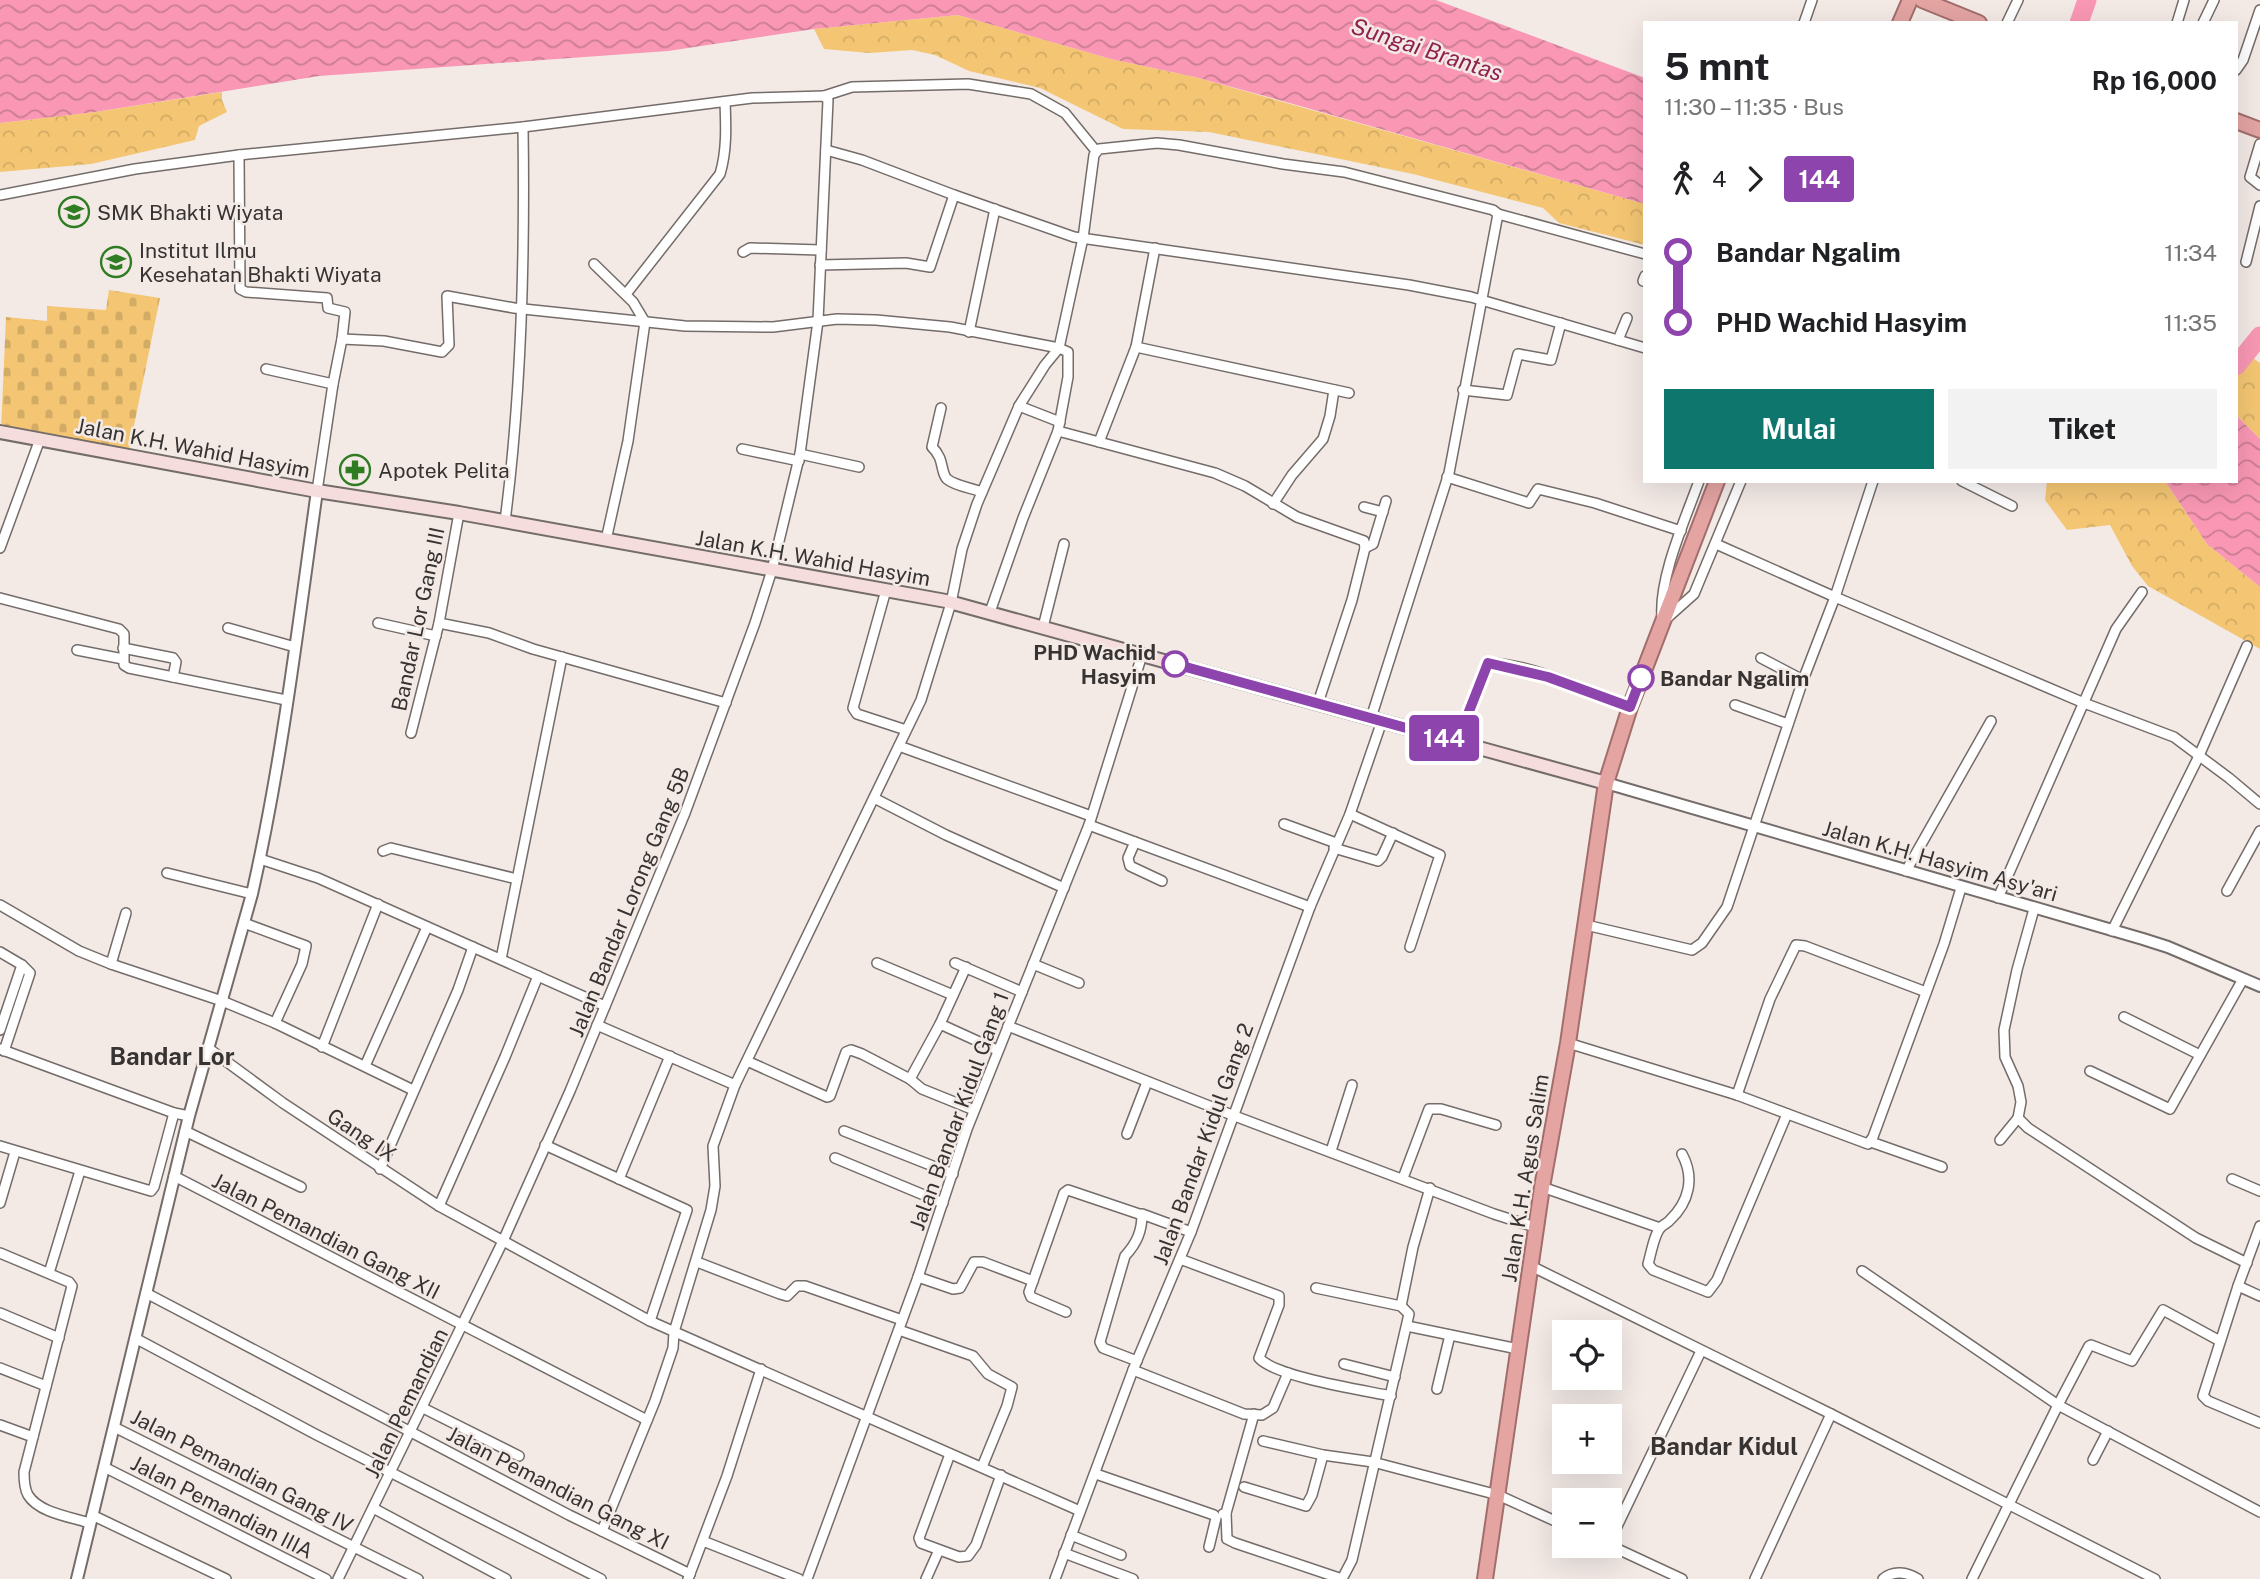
<!DOCTYPE html>
<html lang="id">
<meta charset="utf-8">
<style>
:root{--surface:#fff;--page:#f2f2f2;--text:#202124;--muted:#757577;--accent:#0f766e}
body{margin:0;font-family:"Public Sans",sans-serif;background:var(--page);color:var(--text);height:100vh;display:flex;flex-direction:column;font-size:26px;white-space:nowrap}
*{box-sizing:border-box;margin:0}
p{font-size:23px;color:var(--muted)}
.icon{flex:none;width:38px;height:38px;fill:none;stroke:currentColor;stroke-width:2;stroke-linecap:round;stroke-linejoin:round}
.map{position:relative;flex:1;overflow:hidden}
.details{position:absolute;left:1643px;top:21px;width:595px;height:462px;display:flex;flex-direction:column;background:var(--surface);border-radius:0px;box-shadow:0 7px 28px #0002}
.details>*{flex:none}
.badge{padding:0 14px;border-radius:5px;font-size:24px;line-height:46px}
.controls{position:absolute;left:1552px;top:1320px;display:grid;gap:14px}
.controls a{display:grid;place-items:center;width:70px;height:70px;border-radius:0px;background:var(--surface);box-shadow:0 7px 28px #0002;font-size:35px}
.map>.badge{position:absolute;translate:-50% -50%;box-shadow:0 0 0 4px #fff}
.legs{display:flex;align-items:center;gap:10px;height:77px;padding:0 21px;font-size:23px}
.legs p{margin-inline-start:auto}
.summary{display:flex;align-items:center;justify-content:space-between;height:119px;padding:0 21px}
h1{font-size:38px;font-weight:700;line-height:52px}
.cta{display:flex;gap:14px;margin-top:auto;padding:14px 21px}
.cta a{flex:1;height:80px;border-radius:0px;background:var(--accent);color:#fff;font-size:28px;font-weight:700;line-height:80px;text-align:center}
.cta a+a{background:var(--page);color:var(--text)}
ul{padding:0 21px;list-style:none}
li{display:flex;align-items:center;gap:24px;height:70px;font-size:26px}
li i{display:grid;place-items:center;width:10px;height:100%;margin:0 9px;background:currentColor}
li i::after{content:'';width:18px;height:18px;margin:-9px;border:5px solid;border-radius:50%;background:var(--surface)}
li p{margin-inline-start:auto}
li:first-child i{background:linear-gradient(#0000 50%,currentColor 0)}
li:last-child i{background:linear-gradient(currentColor 50%,#0000 0)}
.map>svg:first-child{display:block}
.forest{fill:url(#forest-crowns)}
.cemetery{fill:url(#cemetery-stones)}
.water{fill:url(#water-waves)}
.lines{fill:none;stroke-linecap:round;stroke-linejoin:round}
.river{stroke:#f997b4;stroke-width:19}
.minor-casing{stroke:#746c69;stroke-width:12}
.tertiary-casing{stroke:#746c69;stroke-width:14}
.secondary-casing{stroke:#746c69;stroke-width:16}
.trunk-casing{stroke:#a26e6c;stroke-width:18}
.minor{stroke:#fff;stroke-width:9}
.tertiary{stroke:#fff;stroke-width:10}
.secondary{stroke:#f4dddc;stroke-width:12}
.trunk{stroke:#e3a4a2;stroke-width:14}
.line-1-casing{stroke:#fff;stroke-width:16}
.line-1{stroke:#8e44ad;stroke-width:10}
.stop-1-dot{fill:#fff;stroke:#8e44ad;stroke-width:3.5}
.labels{text-anchor:middle;dominant-baseline:central;stroke-width:5;stroke-linejoin:round;paint-order:stroke}
.poi-label{font-size:21px;fill:#373332;stroke:#f3eae6;text-anchor:start}
.street-label{font-size:21px;fill:#373332;stroke:#f3eae6}
.stop-label{font-size:21px;font-weight:bold;fill:#373332;stroke:#f3eae6;text-anchor:end}
.water-label{font-size:23px;font-style:italic;fill:#90204e;stroke:#f3eae6}
.quarter-label{font-size:24px;font-weight:bold;fill:#373332;stroke:#f3eae6}
</style>
<div class="map">
<svg width="2260" height="1579" viewBox="0 0 2260 1579">
<defs>
<pattern id="forest-crowns" width="20" height="18" patternUnits="userSpaceOnUse" patternTransform="scale(1.75)"><rect width="20" height="18" fill="#f4c673"/><path d="M2 6a3 3 0 1 1 6 0M12 15a3 3 0 1 1 6 0" fill="none" stroke="#d2ab64"/></pattern>
<pattern id="cemetery-stones" width="16" height="16" patternUnits="userSpaceOnUse" patternTransform="scale(1.75)"><rect width="16" height="16" fill="#f4c673"/><path d="M2 7V4a2 2 0 0 1 4 0v3zM10 15v-3a2 2 0 0 1 4 0v3z" fill="#d2ab64"/></pattern>
<pattern id="water-waves" width="16" height="10" patternUnits="userSpaceOnUse" patternTransform="scale(1.75)"><rect width="16" height="10" fill="#f997b4"/><path d="M0 5q4-4 8 0t8 0" fill="none" stroke="#ca7c93"/></pattern>
</defs>
<rect width="100%" height="100%" fill="#f3eae6"/>
<g class="forest">
<polygon points="958,15 1111,59 1195,77 1645,204 1645,245 1559,223 1543,208 1413,174 1209,132 1123,129 1040,88 969,71 935,55 912,50 870,53 824,49 814,29"/>
<polygon points="222,92 222,100 227,112 199,126 195,140 91,164 0,172 0,123 95,112"/>
<polygon points="2236,346 2260,363 2260,439 2237,416"/>
<polygon points="2047,481 2165,481 2207,544 2260,587 2260,649 2148,586 2132,566 2110,525 2067,530 2045,500"/>
</g>
<polygon class="cemetery" points="109,290 160,298 128,455 1,430 6,317 47,321 47,306 106,310"/>
<g class="water">
<polygon points="0,0 1436,0 1645,78 1645,204 1272,98 1195,77 1111,59 958,15 814,29 668,51 319,76 95,112 0,123"/>
<polygon points="2237,416 2260,439 2260,587 2207,544 2165,481 2236,481"/>
</g>
<g class="lines">
<g class="river">
<polyline points="2079,23 2087,0"/>
<polyline points="2236,366 2260,336"/>
</g>
<g class="minor-casing">
<g id="minor">
<polyline points="1804,23 1812,0"/>
<polyline points="2007,23 2018,0"/>
<polyline points="2177,23 2184,0"/>
<polyline points="2203,23 2214,0"/>
<polyline points="2236,70 2243,60 2260,10"/>
<polyline points="824,96 852,87 968,84 1031,94 1065,113 1096,151"/>
<polyline points="2260,144 2250,177 2260,185"/>
<polyline points="826,150 862,160 954,195 1074,237 1409,285 1471,297 1645,348"/>
<polyline points="239,155 240,289 246,292 327,298 328,308 345,312 342,339"/>
<polyline points="0,195 135,169 239,155 523,127 752,98 824,96 828,100 818,321 800,454 772,570 755,623 685,813 570,1091 503,1241 338,1579"/>
<polyline points="1498,214 1645,254"/>
<polyline points="743,252 750,248 821,250"/>
<polyline points="2246,262 2260,206"/>
<polyline points="594,264 633,302 645,322 628,441 606,540"/>
<polyline points="820,265 906,263 930,267 954,195"/>
<polyline points="1643,281 1645,276"/>
<path d="M626 294 720 174C727 151 726 126 725 102"/>
<polyline points="969,332 995,209"/>
<polyline points="1618,340 1627,318"/>
<polyline points="1136,347 1349,393"/>
<polyline points="266,369 333,384"/>
<polyline points="1463,390 1507,395 1518,354 1551,360 1561,323"/>
<polyline points="1019,406 1060,422"/>
<path d="M941 408 932 447C945 459 940 472 947 479 955 486 972 488 982 492"/>
<polyline points="1058,431 1215,473 1245,486 1297,517 1364,541 1365,548 1352,600 1318,703"/>
<polyline points="1099,442 1136,347 1155,248"/>
<polyline points="742,449 799,461"/>
<polyline points="800,454 859,467"/>
<polyline points="1447,477 1529,503 1538,489 1595,503 1681,531"/>
<polyline points="1962,481 2012,506"/>
<polyline points="317,491 333,384 342,339 384,341 442,352 449,345 447,296 514,308 685,326 773,327 837,319 876,320 950,327 1059,348 1068,352 1068,377 1058,431 1023,518 990,612"/>
<polyline points="1273,504 1292,475 1323,439 1330,416 1334,390"/>
<polyline points="1364,507 1383,512"/>
<path d="M505 521C522 391 525 259 523 127"/>
<polyline points="1716,544 1835,597 1873,481"/>
<polyline points="0,548 40,439"/>
<polyline points="1365,548 1373,544 1386,501"/>
<polyline points="886,590 853,708 857,714 906,730"/>
<polyline points="0,598 119,629 124,634 124,665 129,668 286,700"/>
<path d="M1662 617C1659 577 1685 520 1699 481"/>
<polyline points="1666,619 1694,594 1741,481"/>
<polyline points="378,623 436,636"/>
<polyline points="439,623 489,633 533,649 726,703"/>
<polyline points="1043,627 1064,544"/>
<polyline points="228,628 295,647"/>
<polyline points="123,648 173,658 176,662 173,677"/>
<polyline points="77,650 123,659"/>
<polyline points="1761,658 1803,680"/>
<polyline points="1735,705 1788,724"/>
<polyline points="411,733 439,623 459,513"/>
<path d="M1457 742 1488 663C1529 663 1591 692 1630 707"/>
<polyline points="899,746 1091,816"/>
<polyline points="874,798 946,835 1064,888"/>
<polyline points="1350,814 1440,855 1410,947"/>
<polyline points="1284,824 1336,843"/>
<polyline points="1089,825 1310,907"/>
<polyline points="1135,842 1128,858 1130,866 1162,881"/>
<polyline points="1334,848 1378,861 1382,857 1393,833"/>
<polyline points="383,851 391,848 517,879"/>
<polyline points="260,859 318,878 605,1006"/>
<polyline points="1906,871 1991,721"/>
<polyline points="167,873 252,894"/>
<polyline points="2227,891 2260,831"/>
<polyline points="1998,898 2116,629 2142,592"/>
<polyline points="0,905 79,951 111,964 222,1001 275,1023"/>
<polyline points="2034,909 2017,970 2004,1030 2005,1057 2018,1086 2021,1102 2018,1118 2028,1128 2196,1238 2247,1263"/>
<polyline points="244,923 306,946 302,964 275,1023 413,1090"/>
<polyline points="1586,925 1692,950 1702,943 1727,907 1803,680 1835,597 2084,703 2174,737 2229,778 2260,804"/>
<polyline points="2112,931 2198,758 2247,646"/>
<polyline points="0,952 22,965 30,973 4,1051"/>
<polyline points="501,959 562,657"/>
<polyline points="877,963 953,995"/>
<polyline points="955,963 1022,992"/>
<polyline points="111,964 126,913"/>
<polyline points="1033,964 1079,983"/>
<polyline points="2124,1017 2200,1055"/>
<polyline points="940,1024 966,967"/>
<polyline points="597,1025 735,1085"/>
<polyline points="1008,1026 1232,1115 1494,1214 1538,1228"/>
<polyline points="0,1030 22,965"/>
<polyline points="1568,1043 1737,1095 1868,1144 1873,1137 1944,944 1961,888"/>
<polyline points="322,1047 378,904"/>
<polyline points="208,1048 283,1103 439,1206 650,1321 1080,1511"/>
<polyline points="0,1049 174,1113 189,1116"/>
<polyline points="747,1061 827,1097 830,1096 846,1052 851,1050 862,1054 910,1079 922,1089 974,1110"/>
<polyline points="365,1066 427,927"/>
<polyline points="2090,1071 2170,1109 2243,979"/>
<polyline points="910,1079 940,1024 997,1050"/>
<polyline points="1737,1095 1770,999 1796,945 1805,946 1926,992"/>
<polyline points="185,1131 301,1187"/>
<polyline points="844,1131 953,1174"/>
<polyline points="1127,1134 1147,1082"/>
<polyline points="2000,1140 2018,1118"/>
<polyline points="1871,1142 1942,1167"/>
<polyline points="545,1145 687,1210 650,1321"/>
<polyline points="0,1146 151,1191 154,1187 174,1113"/>
<polyline points="1331,1151 1352,1085"/>
<path d="M1682 1154C1695 1178 1689 1202 1670 1220 1668 1223 1664 1224 1661 1227 1654 1234 1651 1254 1648 1264L1653 1270 1708 1292 1717 1280 1787 1114"/>
<polyline points="835,1158 943,1203"/>
<polyline points="380,1169 458,990 473,947"/>
<polyline points="174,1176 647,1420"/>
<polyline points="1403,1178 1429,1109 1441,1109 1496,1125"/>
<polyline points="619,1179 670,1056"/>
<polyline points="2232,1179 2260,1191"/>
<polyline points="1542,1187 1660,1228"/>
<polyline points="0,1203 15,1152"/>
<polyline points="439,1206 505,1057 538,976"/>
<polyline points="2260,1226 2238,1286 2203,1396 2208,1401 2260,1423"/>
<path d="M0 1253 69 1282 72 1286 24 1472C24 1479 24 1488 28 1495 39 1513 71 1517 90 1523"/>
<path d="M1180 1259 1279 1296V1305L1259 1358C1276 1377 1362 1390 1391 1396"/>
<polyline points="697,1262 780,1294 787,1296 797,1286 805,1286 902,1320"/>
<polyline points="1531,1266 1831,1414 2155,1579"/>
<polyline points="1862,1271 2058,1405 2089,1346 2091,1345 2132,1361 2163,1310 2220,1341"/>
<polyline points="49,1273 80,1171"/>
<polyline points="918,1277 953,1289 960,1288 974,1262 983,1262 1033,1281 1029,1292 1031,1297 1066,1312"/>
<polyline points="1033,1281 1064,1193 1068,1190 1142,1215"/>
<polyline points="2238,1286 2260,1296"/>
<polyline points="146,1293 569,1515 690,1574"/>
<polyline points="1401,1306 1413,1247 1430,1188"/>
<polyline points="0,1313 59,1338"/>
<polyline points="1407,1326 1518,1349"/>
<polyline points="899,1330 973,1356 988,1374 1012,1387 1007,1406 982,1467"/>
<polyline points="135,1338 315,1434 601,1579"/>
<path d="M1137 1361 1103 1348 1100 1342 1125 1256C1137 1243 1142 1231 1142 1214L1191 1232"/>
<polyline points="1344,1364 1395,1377"/>
<polyline points="0,1368 46,1386"/>
<polyline points="1133,1370 1244,1414 1262,1415 1273,1408 1288,1373"/>
<polyline points="1437,1389 1450,1335"/>
<polyline points="423,1408 519,1456"/>
<polyline points="0,1425 33,1437"/>
<polyline points="114,1427 418,1579"/>
<polyline points="1263,1441 1323,1455 1373,1462 1498,1495 1564,1525"/>
<polyline points="950,1454 919,1538 921,1543 959,1557 968,1556 976,1545 1001,1475"/>
<polyline points="2093,1460 2108,1431"/>
<polyline points="104,1467 326,1579"/>
<polyline points="1096,1474 1214,1515 1216,1518 1209,1547"/>
<polyline points="1244,1487 1306,1506 1312,1495 1323,1455"/>
<polyline points="373,1508 506,1579"/>
<polyline points="1226,1513 1227,1539 1235,1543 1342,1579 1352,1560 1409,1314 1401,1306 1316,1288"/>
<polyline points="1223,1514 1226,1513 1254,1414"/>
<polyline points="92,1515 226,1579"/>
<polyline points="602,1531 655,1401 673,1348 674,1332 711,1210 715,1186 713,1146 735,1085 921,700 951,603 962,549 977,504 1019,406 1045,365 1059,348 1083,238 1094,155 1099,149 1157,143 1179,145 1283,164 1344,172 1493,210 1498,214 1449,473 1371,718"/>
<polyline points="1071,1535 1121,1555"/>
<polyline points="703,1541 799,1579"/>
<polyline points="1610,1541 1701,1351"/>
<polyline points="1609,1545 1682,1579"/>
<polyline points="1064,1553 1133,1579"/>
<polyline points="688,1579 727,1476 761,1369"/>
<polyline points="807,1579 918,1277 967,1129 1089,825 1142,655"/>
<polyline points="926,1579 939,1550"/>
<polyline points="1055,1579 1133,1370 1191,1232 1310,907 1350,814 1382,721"/>
<polyline points="1755,1579 1831,1414"/>
<path d="M1883 1579C1893 1570 1907 1572 1918 1579"/>
<polyline points="1972,1579 2058,1405 2260,1512"/>
</g>
</g>
<g class="tertiary-casing">
<g id="tertiary">
<polyline points="1606,783 2143,939 2168,947 2260,986"/>
<path d="M77 1579 189 1116 252 894C282 762 298 626 317 491"/>
</g>
</g>
<g class="secondary-casing">
<polyline id="secondary" points="0,432 317,491 459,513 946,601 1606,783"/>
</g>
<g class="trunk-casing">
<g id="trunk">
<polyline points="1922,0 1979,23"/>
<polyline points="1900,23 1910,0"/>
<polyline points="2236,121 2260,130"/>
<polyline points="1485,1579 1542,1187 1568,1043 1606,783 1630,707 1717,481"/>
</g>
</g>
<use href="#minor" class="minor"/>
<use href="#tertiary" class="tertiary"/>
<use href="#secondary" class="secondary"/>
<use href="#trunk" class="trunk"/>
</g>
<g class="lines">
<g class="line-1-casing">
<polyline id="line-1" points="1175,664 1457,742 1488,663 1548,677 1630,707 1641,678"/>
</g>
<use href="#line-1" class="line-1"/>
</g>
<defs>
<g id="school-ring" transform="scale(1.575)"><circle r="9.5" fill="#f3eae6" stroke="#307c23" stroke-width="1.5"/><path d="M0-5L7-2L0 1L-7-2ZM-4 1L0 2.5L4 1V4Q0 6-4 4Z" fill="#307c23"/></g>
<g id="university-ring" transform="scale(1.575)"><circle r="9.5" fill="#f3eae6" stroke="#307c23" stroke-width="1.5"/><path d="M0-5L7-2L0 1L-7-2ZM-4 1L0 2.5L4 1V4Q0 6-4 4Z" fill="#307c23"/></g>
<g id="pharmacy-ring" transform="scale(1.575)"><circle r="9.5" fill="#f3eae6" stroke="#307c23" stroke-width="1.5"/><path d="M-2-6h4v4h4v4h-4v4h-4v-4h-4v-4h4Z" fill="#307c23"/></g>
</defs>
<g fill-rule="evenodd">
<use href="#school-ring" x="74" y="212"/>
<use href="#university-ring" x="116" y="262"/>
<use href="#pharmacy-ring" x="355" y="470"/>
</g>
<g class="stop-1-dot">
<circle cx="1175" cy="664" r="12"/>
<circle cx="1641" cy="678" r="12"/>
</g>
<g class="labels">
<g class="poi-label">
<text x="97" y="212">SMK Bhakti Wiyata</text>
<text x="139" y="250">Institut Ilmu<tspan x="139" dy="24">Kesehatan Bhakti Wiyata</tspan></text>
<text x="378" y="470">Apotek Pelita</text>
</g>
<g class="street-label">
<text transform="translate(193 448) rotate(11)">Jalan K.H. Wahid Hasyim</text>
<text transform="translate(813 558) rotate(10)">Jalan K.H. Wahid Hasyim</text>
<text transform="translate(418 619) rotate(-78)">Bandar Lor Gang III</text>
<text transform="translate(1940 861) rotate(16)">Jalan K.H. Hasyim Asy'ari</text>
<text transform="translate(629 902) rotate(-68)">Jalan Bandar Lorong Gang 5B</text>
<text transform="translate(959 1111) rotate(-70)">Jalan Bandar Kidul Gang 1</text>
<text transform="translate(362 1135) rotate(34)">Gang IX</text>
<text transform="translate(1203 1144) rotate(-70)">Jalan Bandar Kidul Gang 2</text>
<text transform="translate(1525 1178) rotate(-81)">Jalan K.H. Agus Salim</text>
<text transform="translate(326 1236) rotate(27)">Jalan Pemandian Gang XII</text>
<text transform="translate(406 1403) rotate(-64)">Jalan Pemandian</text>
<text transform="translate(242 1471) rotate(27)">Jalan Pemandian Gang IV</text>
<text transform="translate(558 1488) rotate(27)">Jalan Pemandian Gang XI</text>
<text transform="translate(222 1507) rotate(27)">Jalan Pemandian IIIA</text>
</g>
<g class="stop-label">
<text x="1156" y="652">PHD Wachid<tspan x="1156" dy="24">Hasyim</tspan></text>
<text x="1660" y="678" text-anchor="start">Bandar Ngalim</text>
</g>
<g class="water-label">
<text transform="translate(1427 49) rotate(18)">Sungai Brantas</text>
</g>
<g class="quarter-label">
<text x="172" y="1056">Bandar Lor</text>
<text x="1724" y="1446">Bandar Kidul</text>
</g>
</g>
</svg>
<div class="controls">
<a><svg class="icon" aria-label="locate" viewBox="0 0 24 24"><circle cx="12" cy="12" r="6"/><path d="M12 2v4M12 18v4M2 12h4M18 12h4"/></svg></a>
<a>+</a>
<a>−</a>
</div>
<b class="badge" style="left:1444px;top:738px;background:#8e44ad;color:#fff">144</b>
<section class="details">
<div class="summary"><div><h1>5 mnt</h1><p>11:30 – 11:35 · Bus</p></div><b>Rp 16,000</b></div>
<div class="legs"><svg class="icon" aria-label="walk" viewBox="0 0 24 24"><circle cx="13" cy="4" r="2"/><path d="M13 8l-2 6 4 7M11 14l-3 7M7 12l3-4h3l4 4"/></svg>4<svg class="icon" aria-label="forward" viewBox="0 0 24 24"><path d="M9 5l7 7-7 7"/></svg><b class="badge" style="background:#8e44ad;color:#fff">144</b></div>
<ul>
<li><i style="color:#8e44ad"></i><b>Bandar Ngalim</b><p>11:34</p></li>
<li><i style="color:#8e44ad"></i><b>PHD Wachid Hasyim</b><p>11:35</p></li>
</ul>
<div class="cta"><a>Mulai</a><a>Tiket</a></div>
</section>
</div>
